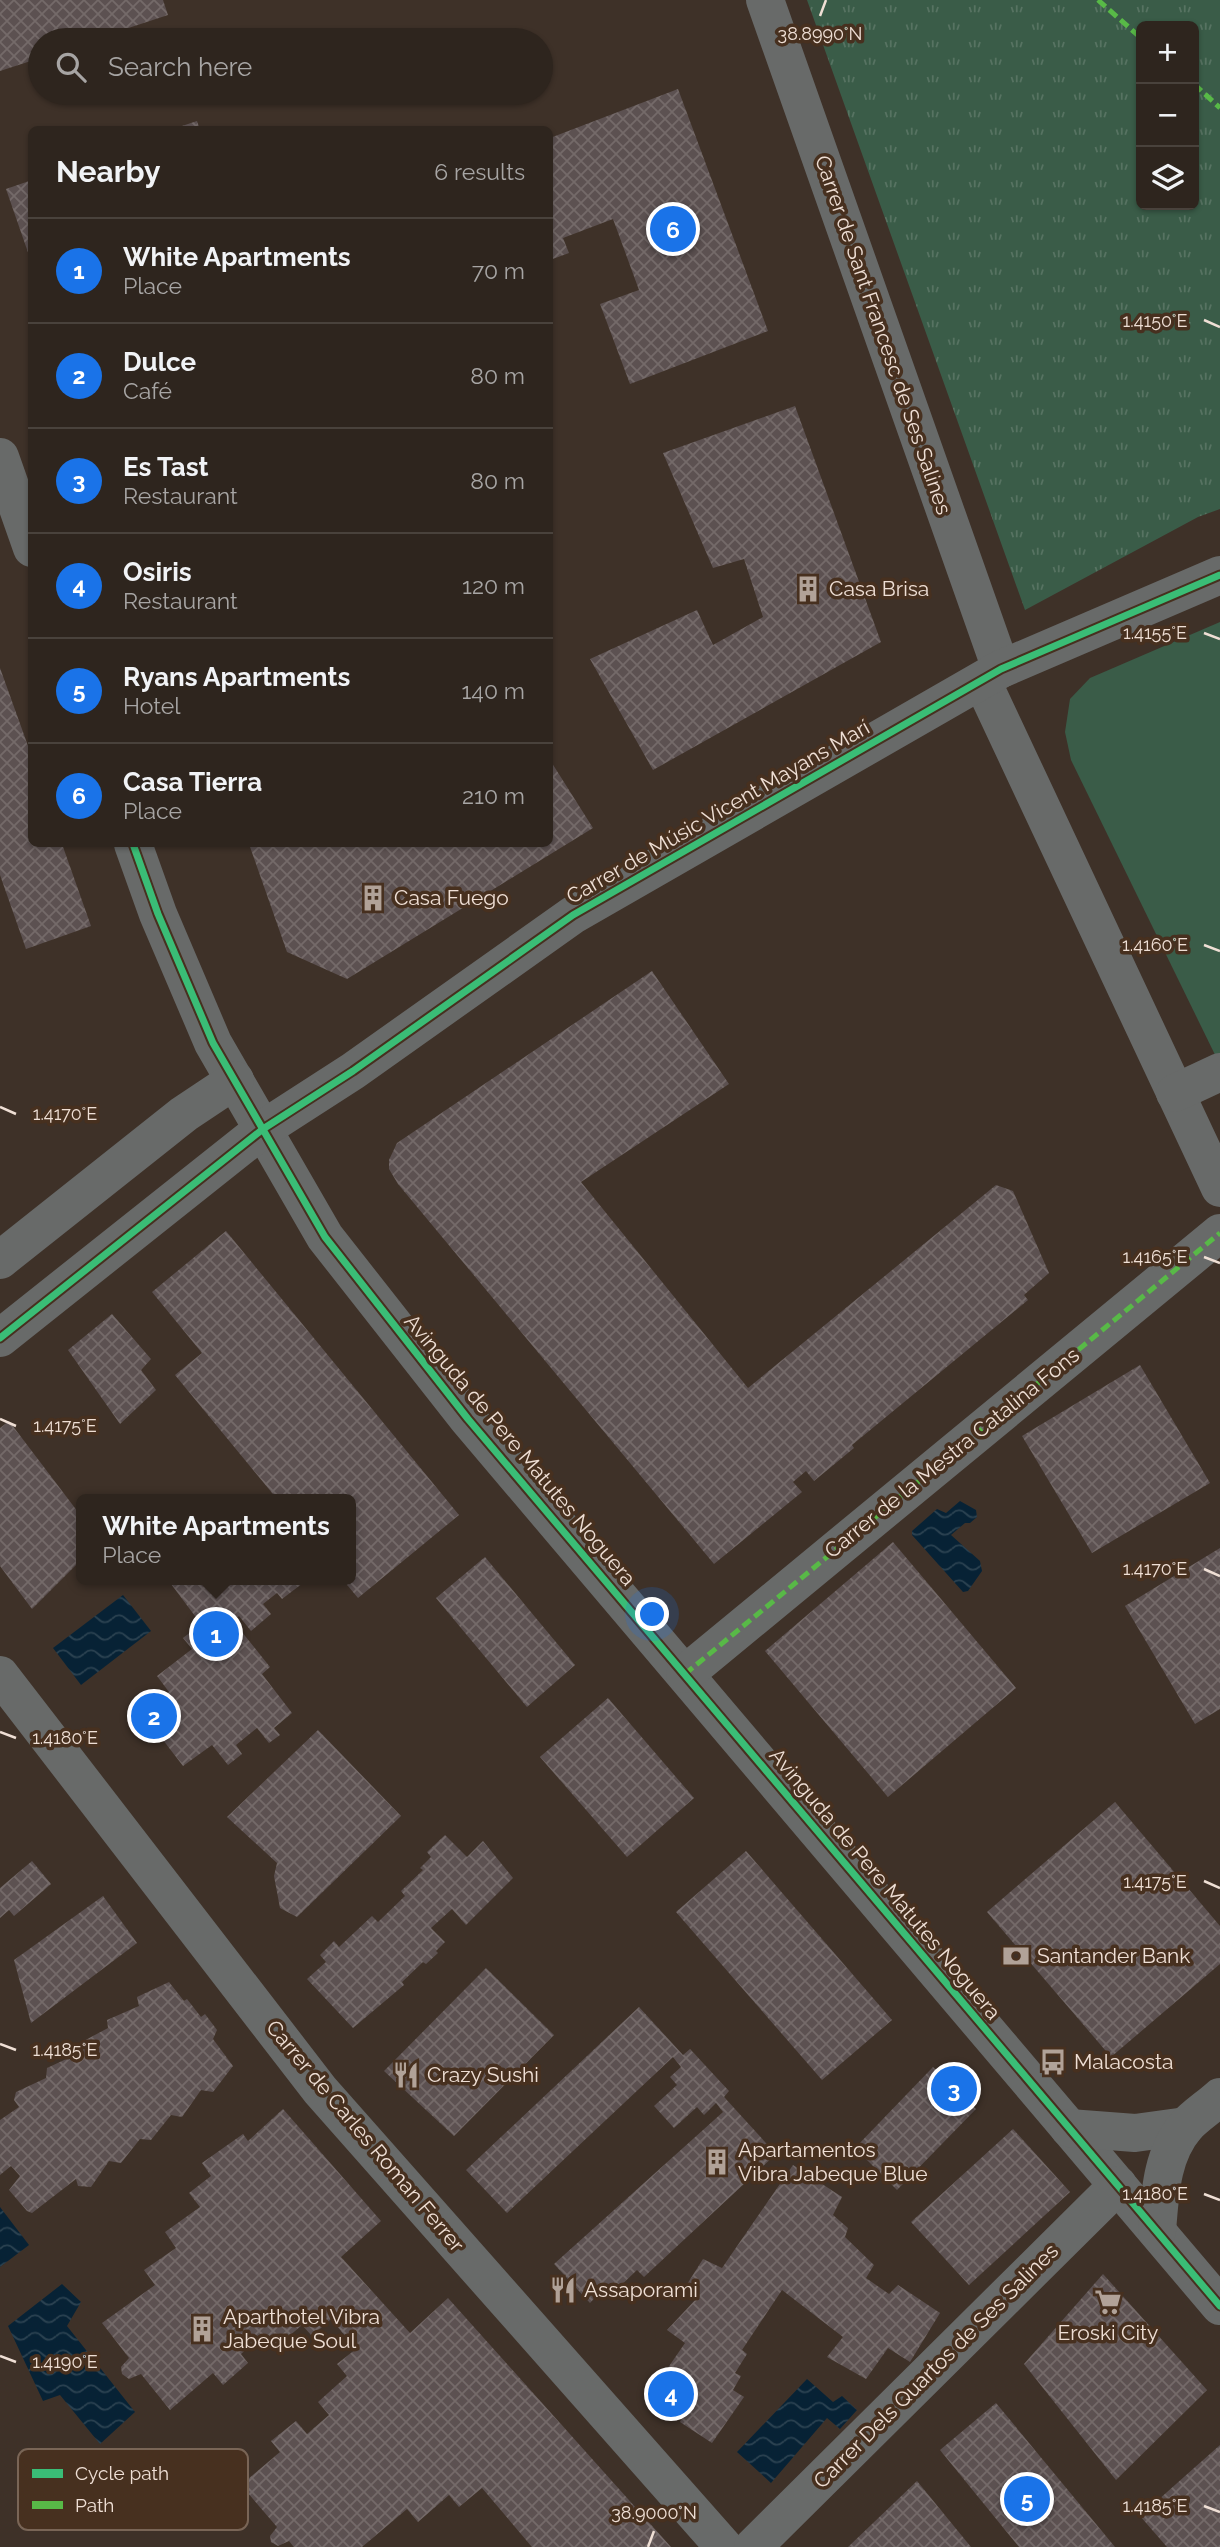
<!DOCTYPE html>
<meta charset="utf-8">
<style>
:root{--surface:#2e251e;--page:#362d27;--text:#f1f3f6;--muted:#a7a5a4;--line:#49423c;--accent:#1a73e8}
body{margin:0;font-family:Raleway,sans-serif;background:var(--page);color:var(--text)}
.controls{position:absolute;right:21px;top:21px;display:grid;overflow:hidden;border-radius:10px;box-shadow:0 2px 5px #0004}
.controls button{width:63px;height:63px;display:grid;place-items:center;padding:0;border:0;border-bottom:2px solid var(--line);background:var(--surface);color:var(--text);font:35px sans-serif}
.you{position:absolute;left:653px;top:1615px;width:24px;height:24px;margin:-18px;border:5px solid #fff;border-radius:50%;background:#1a73e8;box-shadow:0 0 0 10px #1a73e833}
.badge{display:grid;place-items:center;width:46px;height:46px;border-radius:50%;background:var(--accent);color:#fff;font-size:23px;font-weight:700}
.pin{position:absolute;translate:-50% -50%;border:4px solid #fff;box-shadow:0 2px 7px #0006}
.popup{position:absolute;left:76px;top:1494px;width:280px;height:91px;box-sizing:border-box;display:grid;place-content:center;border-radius:10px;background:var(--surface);filter:drop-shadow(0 2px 5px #0005);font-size:23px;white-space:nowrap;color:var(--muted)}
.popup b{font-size:26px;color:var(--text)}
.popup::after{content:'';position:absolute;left:50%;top:100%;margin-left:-14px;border:14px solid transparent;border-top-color:var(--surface)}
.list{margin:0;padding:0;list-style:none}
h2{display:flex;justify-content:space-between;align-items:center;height:91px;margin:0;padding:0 28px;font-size:30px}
h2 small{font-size:23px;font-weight:400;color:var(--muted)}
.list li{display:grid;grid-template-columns:46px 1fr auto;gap:21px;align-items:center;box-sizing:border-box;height:105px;padding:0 28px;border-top:2px solid var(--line)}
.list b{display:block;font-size:26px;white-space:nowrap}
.list p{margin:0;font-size:23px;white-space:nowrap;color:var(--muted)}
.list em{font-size:23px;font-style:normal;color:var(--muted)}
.icon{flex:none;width:38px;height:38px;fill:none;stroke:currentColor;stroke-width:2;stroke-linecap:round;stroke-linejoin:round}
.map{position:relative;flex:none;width:1220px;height:2547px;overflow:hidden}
.search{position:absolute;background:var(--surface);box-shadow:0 2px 5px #0004;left:28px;top:28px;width:525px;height:77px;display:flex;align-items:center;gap:18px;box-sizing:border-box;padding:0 24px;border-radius:38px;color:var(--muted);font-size:26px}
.panel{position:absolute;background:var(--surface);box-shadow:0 2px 5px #0004;left:28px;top:126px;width:525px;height:721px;border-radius:10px}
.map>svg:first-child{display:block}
.grass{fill:url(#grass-tufts);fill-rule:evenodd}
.pitch{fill:#3a5c48}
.water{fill:url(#water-waves)}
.building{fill:url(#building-cross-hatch)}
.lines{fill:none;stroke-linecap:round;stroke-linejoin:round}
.minor{stroke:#686a69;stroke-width:38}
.quiet{stroke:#58b947;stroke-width:5;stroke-dasharray:10 5;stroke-linecap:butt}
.cycleway-casing{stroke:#47301f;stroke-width:11}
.cycleway{stroke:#3abd76;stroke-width:7}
.ticks{fill:none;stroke:#efdfd5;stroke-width:2.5}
.labels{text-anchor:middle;stroke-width:7;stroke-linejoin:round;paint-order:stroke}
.street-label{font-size:21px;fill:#efdfd5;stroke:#47301f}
.poi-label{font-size:21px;fill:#efdfd5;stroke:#47301f;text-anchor:start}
.key{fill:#47301f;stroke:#796556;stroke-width:2}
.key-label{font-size:19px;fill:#efdfd5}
.ticks-label{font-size:18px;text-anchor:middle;fill:#efdfd5;stroke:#47301f;stroke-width:7;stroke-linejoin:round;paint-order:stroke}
</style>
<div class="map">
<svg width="1220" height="2547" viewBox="0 0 1220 2547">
<defs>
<pattern id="grass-tufts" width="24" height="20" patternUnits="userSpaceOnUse" patternTransform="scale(1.75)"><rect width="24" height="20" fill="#3a5c48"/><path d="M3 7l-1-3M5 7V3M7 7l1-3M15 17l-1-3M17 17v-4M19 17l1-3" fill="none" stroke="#577362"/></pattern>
<pattern id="water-waves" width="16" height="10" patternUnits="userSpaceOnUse" patternTransform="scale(1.75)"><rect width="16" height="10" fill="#072235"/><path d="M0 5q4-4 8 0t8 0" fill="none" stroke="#2b4251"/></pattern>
<pattern id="building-cross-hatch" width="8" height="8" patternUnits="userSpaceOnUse" patternTransform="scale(1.75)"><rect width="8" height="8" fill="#5c5151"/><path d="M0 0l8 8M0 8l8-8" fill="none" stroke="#746a69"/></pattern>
</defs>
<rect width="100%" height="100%" fill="#3e3128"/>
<path class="grass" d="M807,0h413v509l-22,8 -173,93zM1141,26h53v179h-53z"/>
<path class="pitch" d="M1220,622v443l-149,-305 -6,-28 5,-33 20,-21z"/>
<g class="water">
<path d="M960,1501l16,9 1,7 -7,6h-5l-14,12 29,26 2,10 -14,20 -5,1 -51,-57v-4l25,-22 9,4z"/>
<path d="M123,1595l28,36 -70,54 -28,-37z"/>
<path d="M0,2207l29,38 -29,22z"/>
<path d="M62,2284l19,18 -14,24 68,86 -35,32 -40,-49 -17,6 -35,-75z"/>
<path d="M807,2379l26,23 9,-6 15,14 -17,19 -13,-11 -56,65 -34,-31z"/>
</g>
<g class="building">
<path d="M0,0h163l5,15 -76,25h-52v18l-40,13z"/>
<path d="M678,89l90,242 -138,53 -30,-80 39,-14 -26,-71 -50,19 6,15 -19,7v-122z"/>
<path d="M197,121l3,9h-27v-1z"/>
<path d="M32,180v81h-1l-25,-72z"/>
<path d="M795,406l86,236 -228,128 -63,-111 107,-49 16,35 50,-28 -19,-58 -31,9 -50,-115z"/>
<path d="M0,668l32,89v87h30l29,82 -65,23 -26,-74z"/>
<path d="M550,760l43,68 -246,151 -60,-27 -38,-108h301z"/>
<path d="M652,971l77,113 -148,98 167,206 248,-203 17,6 36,82 -25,22 4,5 -176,145 2,3 -40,33 -8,-10 -13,11 9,10 -88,72 -316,-380 -9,-15v-9l8,-17z"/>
<path d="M226,1231l233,284 -101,83 -15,-18h8v-81h-74l-102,-124 27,-22 -50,-61z"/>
<path d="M112,1314l39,45 -10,11 15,20 -36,34 -52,-74z"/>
<path d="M1140,1365l70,118 -118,70 -70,-117z"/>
<path d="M9,1421l72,95v44l-49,49 -32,-43v-138z"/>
<path d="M893,1542l123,146 -128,109 -123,-146z"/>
<path d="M1220,1548v161l-25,15 -70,-118z"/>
<path d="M485,1557l90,108 -48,42 -91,-109z"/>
<path d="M168,1580h139l-25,19 -5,-6 -14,11 8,10 -20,17 -12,-15 -6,5 37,46 -8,7 30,39 -18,15 6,7 -11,8 -12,-15 -21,17 6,9 -14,11 -16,-20 -29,21 -40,-52 26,-22 -12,-16 35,-27 -9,-11 18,-14z"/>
<path d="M608,1698l86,100 -67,59 -87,-100z"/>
<path d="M318,1730l83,86 -104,101 -17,-9 -6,-32 3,-13 -50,-46z"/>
<path d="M1115,1802l105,124v38l-109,93 -124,-145z"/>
<path d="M445,1835l22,22 16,-16 30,37 -47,47 -14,-16 -21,19 14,14 -9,9 2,2 -12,11 -3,-2 -21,20 2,3 -51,43 -46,-49 19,-17 -6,-7 14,-14 5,6 33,-31 6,6 27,-26 -4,-5 22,-21 -3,-2 11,-11 -4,-5z"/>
<path d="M746,1851l146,169 -70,60 -146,-168z"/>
<path d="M32,1861l19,23 -37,32 -5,-6 -9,8v-30z"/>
<path d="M103,1896l34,47 -106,80 -17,-63z"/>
<path d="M486,1968l68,67 -100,101 -70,-65z"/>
<path d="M169,1982l15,19 3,-2 14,18 4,-3 12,16 -4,9 20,27 -20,26 -12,-2 -19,27 -11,-2 -20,25 -11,-1 -19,24 -12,-2 -18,26 -13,-1 -2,-7 -44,34 -5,-2 -18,-21 11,-14 -9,-10 -11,9v-55l19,-13 -5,-7 2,-8 30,-14 1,-10 30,-14 1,-10 30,-16 -1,-8 32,-14 -2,-9z"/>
<path d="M639,2007l44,48 7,-6 39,42 -5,6 52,57 -132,123 -7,-7 -28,27 -7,-7 -12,13 -36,-39 169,-152 -7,-9 -12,12 -7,-8 -23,21 -20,-22 23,-21 -7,-8 11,-10 -8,-10 -166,156 -41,-43z"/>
<path d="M933,2067l43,42 -79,81 -42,-42z"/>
<path d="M283,2109l98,112 -40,36 69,76 38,-35 223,249h-139l-50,-59 -23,19 -10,-12 -31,27 -11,-13 -45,38h-68l-5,-6 -11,5 -7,-4 -1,-6 7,-9 -36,-42 39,-33 -9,-11 25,-20 11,13 22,-19 -11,-13 29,-26 -10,-12 19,-15 -25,-30 -19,17 -10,-11 -29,25 -12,-14 -20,18 7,9 -25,22 -10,-12 -43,37 -29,-36 -12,5 -7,-5 -1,-7 8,-9 -27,-35 53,-38 -11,-15 32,-22 -11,-16 35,-25 -11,-14 22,-17 -9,-13 41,-29 5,7z"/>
<path d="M1013,2129l57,63 -101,93 -58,-63z"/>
<path d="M793,2165l49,32 -9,18 15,13 -3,9 29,28 -8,13 23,16 9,-9 42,28 -30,49 -22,-14 -22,31 -39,-22 16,-20 -61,-47 -40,60 5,4 -12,19 6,3 -8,14 11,7 -32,46 -32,-21 5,-11 -33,-20 33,-48 -18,-13 31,-33 -14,-8 19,-30 19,9z"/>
<path d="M1103,2274l104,116 -91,90 -92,-116z"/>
<path d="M996,2403l119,144h-96l-79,-97z"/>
<path d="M1220,2445v102h-53l-27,-31z"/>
<path d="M917,2481l54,66h-123z"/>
</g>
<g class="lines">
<g class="minor">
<path d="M765,0l236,669"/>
<path d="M0,457l32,91"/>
<path d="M982,681l238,507"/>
<path d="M133,844l25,70 55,129 112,194 143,182 752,887"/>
<path d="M1175,1093l45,-21"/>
<path d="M0,1260l184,-146 51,-34"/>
<path d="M0,1338l263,-209 90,-58 220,-156 428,-246 219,-94"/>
<path d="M685,1674l535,-441"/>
<path d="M0,1675l320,415 404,457"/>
<path d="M1069,2128l66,5 51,-7"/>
<path d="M1157,2231c3,-36 4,-76 29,-105 9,-10 23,-19 34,-29"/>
<path d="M753,2547l365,-362"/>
</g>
<g class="quiet">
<path d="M1098,0l43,38"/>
<path d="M1194,84l26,24"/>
<path d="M685,1674l535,-441"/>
</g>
<g class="cycleway-casing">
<g id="cycleway">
<path d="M133,844l25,70 55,129 112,194 143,182 752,887"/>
<path d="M0,1338l263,-209 90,-58 220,-156 428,-246 219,-94"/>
</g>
</g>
<use href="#cycleway" class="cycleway"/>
</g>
<path class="ticks" d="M820,16l6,-16M1204,320l16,7M1204,633l16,6M1204,945l16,6M0,1107l16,7M1204,1257l16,6M0,1419l16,7M1204,1569l16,7M0,1732l16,6M1204,1881l16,7M0,2044l16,6M1204,2194l16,6M0,2356l16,6M1204,2506l16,6M648,2547l6,-16"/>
<defs>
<g id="building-bare" transform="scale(2.1)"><path d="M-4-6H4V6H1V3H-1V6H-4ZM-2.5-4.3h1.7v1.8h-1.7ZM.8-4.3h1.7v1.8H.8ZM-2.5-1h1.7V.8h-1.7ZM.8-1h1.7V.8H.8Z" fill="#b1a298" stroke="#47301f" stroke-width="2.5" paint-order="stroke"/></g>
<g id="bank-bare" transform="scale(2.1)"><path d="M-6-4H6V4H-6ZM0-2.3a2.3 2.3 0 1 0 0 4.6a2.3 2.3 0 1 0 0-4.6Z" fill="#b1a298" stroke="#47301f" stroke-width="2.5" paint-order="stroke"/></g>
<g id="bus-bare" transform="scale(2.1)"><path d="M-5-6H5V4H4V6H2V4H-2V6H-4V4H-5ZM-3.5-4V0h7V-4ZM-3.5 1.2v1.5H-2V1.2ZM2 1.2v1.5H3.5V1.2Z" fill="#b1a298" stroke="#47301f" stroke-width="2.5" paint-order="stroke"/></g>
<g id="restaurant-bare" transform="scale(2.1)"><path d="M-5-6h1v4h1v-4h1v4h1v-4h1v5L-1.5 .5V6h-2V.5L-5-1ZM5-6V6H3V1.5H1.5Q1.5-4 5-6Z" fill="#b1a298" stroke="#47301f" stroke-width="2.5" paint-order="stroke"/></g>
<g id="supermarket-bare" transform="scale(2.1)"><path d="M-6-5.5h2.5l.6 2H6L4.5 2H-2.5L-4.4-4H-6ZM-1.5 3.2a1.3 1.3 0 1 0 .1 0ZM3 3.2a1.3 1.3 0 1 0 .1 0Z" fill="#b1a298" stroke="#47301f" stroke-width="2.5" paint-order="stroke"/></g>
</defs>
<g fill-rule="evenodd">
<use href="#building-bare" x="808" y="589"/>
<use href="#building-bare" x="373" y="898"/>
<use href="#bank-bare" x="1016" y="1956"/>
<use href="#bus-bare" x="1053" y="2062"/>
<use href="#restaurant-bare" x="406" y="2075"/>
<use href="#building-bare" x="717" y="2162"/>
<use href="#restaurant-bare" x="563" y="2290"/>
<use href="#supermarket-bare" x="1108" y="2302"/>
<use href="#building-bare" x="202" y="2329"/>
</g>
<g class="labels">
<g class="street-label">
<text transform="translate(883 335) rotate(71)" y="7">Carrer de Sant Francesc de Ses Salines</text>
<text transform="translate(718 812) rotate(-30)" y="7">Carrer de Músic Vicent Mayans Marí</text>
<text transform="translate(520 1450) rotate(50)" y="7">Avinguda de Pere Matutes Noguera</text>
<text transform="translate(952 1453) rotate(-39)" y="7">Carrer de la Mestra Catalina Fons</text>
<text transform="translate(885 1884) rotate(50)" y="7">Avinguda de Pere Matutes Noguera</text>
<text transform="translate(365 2136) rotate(50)" y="7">Carrer de Carles Roman Ferrer</text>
<text transform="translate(936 2366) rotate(-45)" y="7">Carrer Dels Quartos de Ses Salines</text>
</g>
<g class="poi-label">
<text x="829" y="596">Casa Brisa</text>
<text x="394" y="905">Casa Fuego</text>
<text x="1037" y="1963">Santander Bank</text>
<text x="1074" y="2069">Malacosta</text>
<text x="427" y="2082">Crazy Sushi</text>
<text x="738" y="2157">Apartamentos<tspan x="738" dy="24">Vibra Jabeque Blue</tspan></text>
<text x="584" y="2297">Assaporami</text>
<text x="223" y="2324">Aparthotel Vibra<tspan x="223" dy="24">Jabeque Soul</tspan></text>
<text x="1108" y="2340" text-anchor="middle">Eroski City</text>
</g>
</g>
<rect x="18" y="2449" width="230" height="81" rx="10" class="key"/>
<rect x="32" y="2469" width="31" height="9" fill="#3abd76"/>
<rect x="32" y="2501" width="31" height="8" fill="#58b947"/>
<g class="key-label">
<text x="75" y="2480">Cycle path</text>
<text x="75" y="2512">Path</text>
</g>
<g class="ticks-label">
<text x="820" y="40">38.8990°N</text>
<text x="1155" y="327">1.4150°E</text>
<text x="1155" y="639">1.4155°E</text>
<text x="1155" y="951">1.4160°E</text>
<text x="65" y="1120">1.4170°E</text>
<text x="1155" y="1263">1.4165°E</text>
<text x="65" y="1432">1.4175°E</text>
<text x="1155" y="1575">1.4170°E</text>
<text x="65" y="1744">1.4180°E</text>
<text x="1155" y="1888">1.4175°E</text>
<text x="65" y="2056">1.4185°E</text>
<text x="1155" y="2200">1.4180°E</text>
<text x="65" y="2368">1.4190°E</text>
<text x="1155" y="2512">1.4185°E</text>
<text x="654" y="2519">38.9000°N</text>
</g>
</svg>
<div class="controls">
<button>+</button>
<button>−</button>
<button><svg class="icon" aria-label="layers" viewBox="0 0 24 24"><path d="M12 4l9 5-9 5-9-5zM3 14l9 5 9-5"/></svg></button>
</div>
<div class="you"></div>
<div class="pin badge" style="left:216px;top:1634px">1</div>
<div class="popup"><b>White Apartments</b>Place</div>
<div class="pin badge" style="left:154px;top:1716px">2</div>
<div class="pin badge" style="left:954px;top:2089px">3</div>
<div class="pin badge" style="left:671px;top:2394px">4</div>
<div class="pin badge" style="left:1027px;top:2499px">5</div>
<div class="pin badge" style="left:673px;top:229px">6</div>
<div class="search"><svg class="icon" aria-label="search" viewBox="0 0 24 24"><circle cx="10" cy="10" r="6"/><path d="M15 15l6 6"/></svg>Search here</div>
<section class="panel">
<h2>Nearby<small>6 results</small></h2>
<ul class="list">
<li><span class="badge">1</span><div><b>White Apartments</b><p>Place</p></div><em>70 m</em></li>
<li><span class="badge">2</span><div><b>Dulce</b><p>Café</p></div><em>80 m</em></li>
<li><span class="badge">3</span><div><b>Es Tast</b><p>Restaurant</p></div><em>80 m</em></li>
<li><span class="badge">4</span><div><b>Osiris</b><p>Restaurant</p></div><em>120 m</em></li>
<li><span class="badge">5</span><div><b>Ryans Apartments</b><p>Hotel</p></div><em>140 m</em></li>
<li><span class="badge">6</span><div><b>Casa Tierra</b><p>Place</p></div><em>210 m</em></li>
</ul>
</section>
</div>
